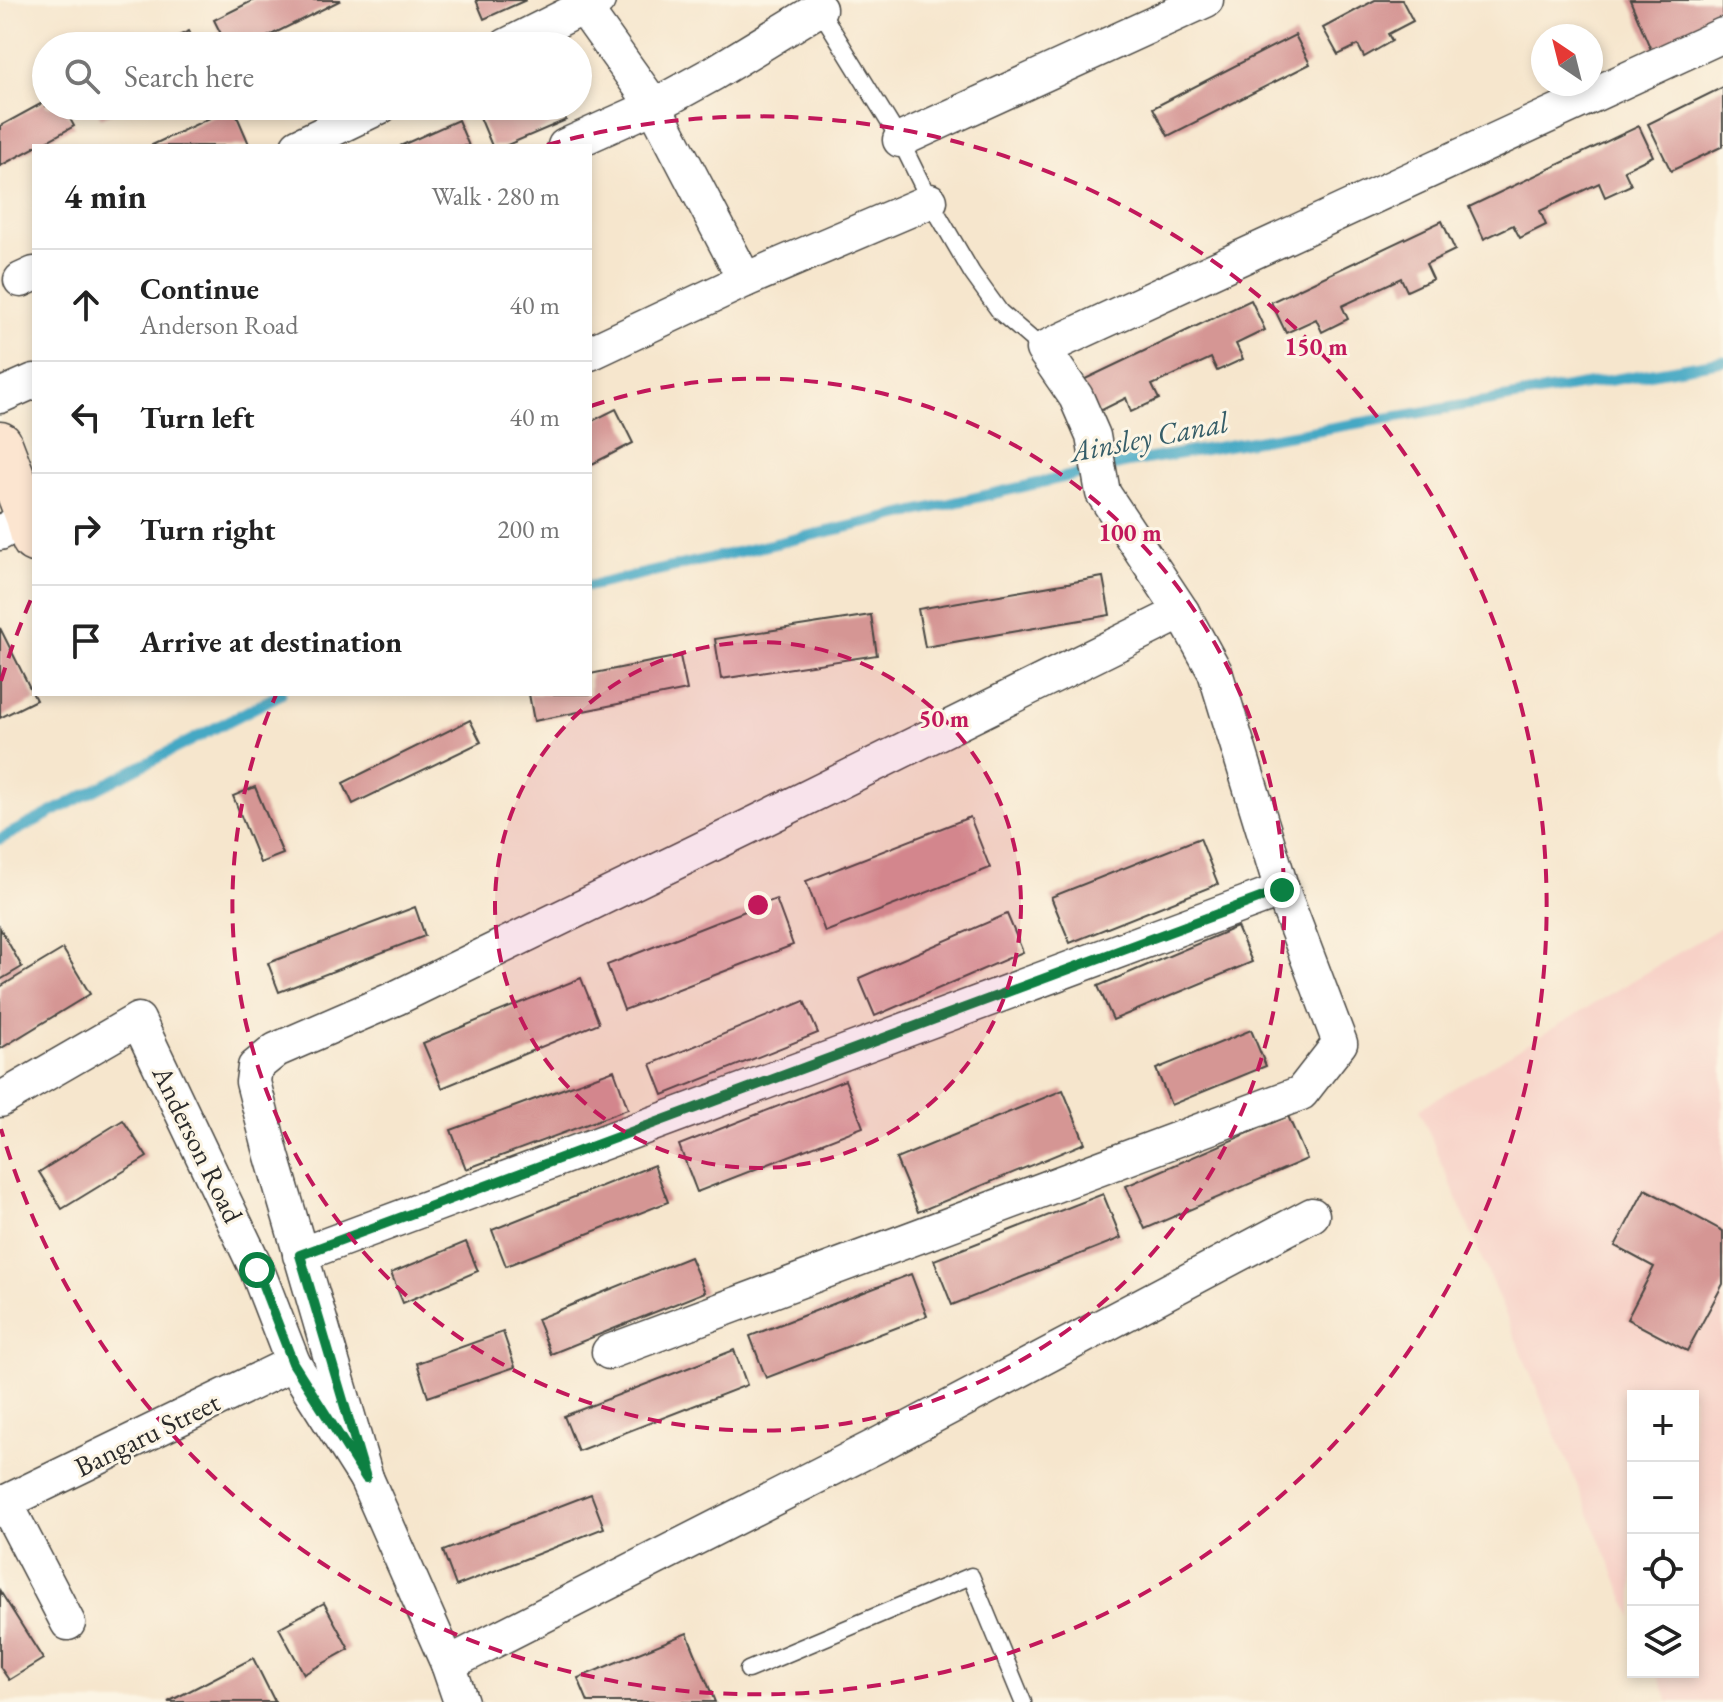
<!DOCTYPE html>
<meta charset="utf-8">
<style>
:root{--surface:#fff;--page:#f2f2f2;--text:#222;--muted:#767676;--line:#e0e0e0}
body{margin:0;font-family:"EB Garamond",serif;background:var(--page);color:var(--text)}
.controls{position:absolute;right:24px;bottom:24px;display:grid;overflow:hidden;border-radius:0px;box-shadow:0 4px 12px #0003}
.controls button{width:72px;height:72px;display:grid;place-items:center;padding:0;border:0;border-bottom:2px solid var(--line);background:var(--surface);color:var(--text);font:40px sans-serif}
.compass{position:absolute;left:1531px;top:24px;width:72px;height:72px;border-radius:50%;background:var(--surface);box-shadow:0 4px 12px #0003;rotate:325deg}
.stop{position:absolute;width:24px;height:24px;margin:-18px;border:6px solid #0b8043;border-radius:50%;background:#fff}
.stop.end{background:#0b8043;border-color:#fff;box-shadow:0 2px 8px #0008}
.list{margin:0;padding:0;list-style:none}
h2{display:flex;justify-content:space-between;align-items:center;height:104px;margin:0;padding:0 32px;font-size:34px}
h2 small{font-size:26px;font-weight:400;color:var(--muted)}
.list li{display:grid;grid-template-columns:52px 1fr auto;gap:24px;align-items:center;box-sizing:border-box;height:112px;padding:0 32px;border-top:2px solid var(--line)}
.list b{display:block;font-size:30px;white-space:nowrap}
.list p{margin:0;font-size:26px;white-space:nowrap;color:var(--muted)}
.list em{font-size:26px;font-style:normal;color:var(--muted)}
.icon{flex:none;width:44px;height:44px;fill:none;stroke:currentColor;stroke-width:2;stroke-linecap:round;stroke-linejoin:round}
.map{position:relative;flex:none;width:1723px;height:1702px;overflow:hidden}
.search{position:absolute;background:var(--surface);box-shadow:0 4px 12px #0003;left:32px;top:32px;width:560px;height:88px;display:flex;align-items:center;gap:20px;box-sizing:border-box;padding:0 28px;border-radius:44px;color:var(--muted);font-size:30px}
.panel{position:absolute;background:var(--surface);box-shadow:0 4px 12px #0003;left:32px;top:144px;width:560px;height:552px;border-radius:0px}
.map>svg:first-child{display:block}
.built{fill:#f7d1c7}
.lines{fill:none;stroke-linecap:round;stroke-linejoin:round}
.stream{stroke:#44a8c4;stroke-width:11}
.building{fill:#d59694}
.lane-casing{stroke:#494743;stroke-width:19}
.street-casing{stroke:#494743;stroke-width:37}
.secondary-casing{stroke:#494743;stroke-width:47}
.lane{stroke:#fff;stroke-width:16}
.street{stroke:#fff;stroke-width:34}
.secondary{stroke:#fce5d0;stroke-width:44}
.route{stroke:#0b8043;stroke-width:10}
.ring{fill:none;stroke:#c2185b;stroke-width:4;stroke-dasharray:14 10}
.labels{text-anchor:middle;stroke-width:6;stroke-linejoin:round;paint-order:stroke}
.street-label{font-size:28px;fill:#2b2b2b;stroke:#fcf5e5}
.water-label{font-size:30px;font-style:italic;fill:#355d68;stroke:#fcf5e5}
.centre{fill:#c2185b;stroke:#fcf5e5;stroke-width:4}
.ring-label{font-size:24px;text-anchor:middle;font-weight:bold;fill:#c2185b;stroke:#fcf5e5;stroke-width:6;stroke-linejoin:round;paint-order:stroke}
</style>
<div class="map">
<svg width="1723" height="1702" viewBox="0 0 1723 1702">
<rect width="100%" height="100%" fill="#fcf5e5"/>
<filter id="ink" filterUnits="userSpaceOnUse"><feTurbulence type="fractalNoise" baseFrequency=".0125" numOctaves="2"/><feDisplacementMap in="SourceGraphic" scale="16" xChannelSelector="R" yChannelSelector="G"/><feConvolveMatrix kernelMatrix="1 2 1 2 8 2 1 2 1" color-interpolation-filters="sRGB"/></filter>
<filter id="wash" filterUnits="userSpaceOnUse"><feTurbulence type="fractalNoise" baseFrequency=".006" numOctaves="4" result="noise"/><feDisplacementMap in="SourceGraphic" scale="32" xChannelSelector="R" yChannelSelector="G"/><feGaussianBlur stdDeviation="1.8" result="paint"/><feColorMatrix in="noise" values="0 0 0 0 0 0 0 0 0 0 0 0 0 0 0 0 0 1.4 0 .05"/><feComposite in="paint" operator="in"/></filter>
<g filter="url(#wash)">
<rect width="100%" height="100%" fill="#f6e6cd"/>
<path class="built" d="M1723,926v776h-54l-13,-30h37v-276h-60v222l-214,-509z"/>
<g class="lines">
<g class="stream">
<path d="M590,586l541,-124 592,-101"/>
<path d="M0,839l281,-145"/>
</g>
</g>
<g id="blocks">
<g class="building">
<path d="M254,0h87l-92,46h-22l-13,-26z"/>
<path d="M476,0h50l-42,19z"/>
<path d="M1375,0h27l11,21 -25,13 4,7 -28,16 -6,-12 -20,10 -15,-27z"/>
<path d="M1630,0h93v19l-72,31z"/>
<path d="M189,31l7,15h-39z"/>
<path d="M1295,35l15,29 -142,72 -15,-28z"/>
<path d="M1723,87v59l-52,25 -23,-47z"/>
<path d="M46,101v5h17l11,20 -36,20h-4v2l-34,18v-40z"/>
<path d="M95,106h30l-24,12z"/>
<path d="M486,106h74l6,14 -61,26h-13l-15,-36z"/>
<path d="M233,107l16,37 -5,2h-94z"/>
<path d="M458,120l11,26h-69z"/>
<path d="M1639,126l14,30 -29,14 7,15 -26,12 -6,-14 -59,28 6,14 -26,13 -7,-13 -29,14 -15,-32z"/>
<path d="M1442,221l13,29 -29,14 7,15 -26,12 -6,-13 -59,28 6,13 -26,13 -6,-13 -30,14 -15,-31z"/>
<path d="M1251,300l14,30 -29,14 7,15 -26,12 -6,-13 -59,27 7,14 -28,13 -5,-14 -30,15 -15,-32z"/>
<path d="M616,409l17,34 -43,22v-43z"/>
<path d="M1103,577l7,38 -185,32 -7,-38z"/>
<path d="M871,615l6,40 -156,24 -6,-40z"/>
<path d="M0,628l36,72 -36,18z"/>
<path d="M680,656l7,34 -153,31 -5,-27h61v-20z"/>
<path d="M470,720l11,22 -128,62 -10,-21z"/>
<path d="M255,787l28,67 -23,9 -27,-67z"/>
<path d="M970,817l20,51 -165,64 -19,-51z"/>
<path d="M1200,838l18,46 -148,59 -19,-46z"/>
<path d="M776,899l17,46 -169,65 -17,-45z"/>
<path d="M415,907l10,29 -146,56 -11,-29z"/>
<path d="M1007,914l16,38 -148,64 -16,-38z"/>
<path d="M1237,927l15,35 -139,58 -15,-34z"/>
<path d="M0,928l22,39 -22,13z"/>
<path d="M63,949l27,45 -90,55v-62z"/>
<path d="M581,978l18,45 -157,65 -19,-45z"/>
<path d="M804,1001l14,32 -155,62 -12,-31z"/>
<path d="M1251,1030l15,36 -95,39 -15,-36z"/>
<path d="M614,1070l14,39 -162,60 -15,-39z"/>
<path d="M845,1080l18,47 -166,65 -18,-47z"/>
<path d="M1063,1090l22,53 -167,69 -22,-53z"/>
<path d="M1288,1116l19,43 -162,70 -19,-43z"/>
<path d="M123,1120l24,37 -85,52 -23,-37z"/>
<path d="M654,1165l14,37 -162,64 -14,-36z"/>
<path d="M1645,1189l78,42v53l-36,67 -60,-32 27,-52 -39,-21z"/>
<path d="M1103,1194l18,44 -169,67 -18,-45z"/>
<path d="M466,1242l12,29 -75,32 -12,-30z"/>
<path d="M690,1257l15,35 -154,62 -14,-35z"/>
<path d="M911,1274l16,42 -161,62 -16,-42z"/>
<path d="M503,1332l12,35 -87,30 -11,-34z"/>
<path d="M734,1350l13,35 -169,66 -14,-35z"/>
<path d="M591,1494l13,34 -148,58 -13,-35z"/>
<path d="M0,1591l43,68 -34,21 -9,-13z"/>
<path d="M324,1603l25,46 -45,25 -25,-46z"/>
<path d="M687,1633l28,69h-127l-10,-24z"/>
<path d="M253,1658l22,44h-107z"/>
</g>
</g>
</g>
<g filter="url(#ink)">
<use href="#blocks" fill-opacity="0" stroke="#494743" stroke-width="2"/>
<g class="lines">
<g class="lane-casing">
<g id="lane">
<path d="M817,5l83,135 30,61 42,72 28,39 43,37"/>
<path d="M748,1670l223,-94 52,126"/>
</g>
</g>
<g class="street-casing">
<g id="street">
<path d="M584,8l70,98 91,174"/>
<path d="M506,46l92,-46"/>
<path d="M900,140l306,-140"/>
<path d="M298,146l83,-40"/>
<path d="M565,146l89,-40 60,-33 105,-64"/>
<path d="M21,280l13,-6"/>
<path d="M590,353l155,-73 185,-79"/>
<path d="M0,396l34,-15"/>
<path d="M0,533l28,-16"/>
<path d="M0,1100l138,-80 119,250 36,93 73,115 82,186 13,38"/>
<path d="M300,1255l982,-365"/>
<path d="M609,1352l692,-259 39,-50 -58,-153 -67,-218 -33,-60"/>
<path d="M366,1478l-94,-322 -19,-74 2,-15 21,-17 120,-52 366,-178 420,-208 -79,-119 -10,-57 -17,-39 -33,-48 680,-314"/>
<path d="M5,1502l63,121"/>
<path d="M0,1505l293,-142"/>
<path d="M448,1664l434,-221 430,-228"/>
</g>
</g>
<g class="secondary-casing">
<path id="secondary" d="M0,444l28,73 6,23"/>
</g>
<use href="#lane" class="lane"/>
<use href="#street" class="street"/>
<use href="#secondary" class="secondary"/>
</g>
</g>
<g class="lines" filter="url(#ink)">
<path class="route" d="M257,1270l36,93 73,115 -66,-223 982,-365"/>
</g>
<circle cx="758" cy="905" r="263" fill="#c2185b" fill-opacity=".12"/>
<g class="ring">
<circle cx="758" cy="905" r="263"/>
<path d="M591 406A526 526 0 1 1 276 695"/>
<path d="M1 681A789 789 0 0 1 32 597M547 145A789 789 0 1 1 1 1129"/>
</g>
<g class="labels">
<g class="street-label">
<text transform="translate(198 1144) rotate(64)" y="10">Anderson Road</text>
<text transform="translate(147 1434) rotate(-26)" y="10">Bangaru Street</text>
</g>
<g class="water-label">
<text transform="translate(1149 437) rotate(-11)" y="10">Ainsley Canal</text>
</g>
</g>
<circle cx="758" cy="905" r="12" class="centre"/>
<g class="ring-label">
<text x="1316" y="355">150 m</text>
<text x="1130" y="541">100 m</text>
<text x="944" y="727">50 m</text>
</g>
</svg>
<div class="controls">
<button>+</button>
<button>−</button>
<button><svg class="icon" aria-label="locate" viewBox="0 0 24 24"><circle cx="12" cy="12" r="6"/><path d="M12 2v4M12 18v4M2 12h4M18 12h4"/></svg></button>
<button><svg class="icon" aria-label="layers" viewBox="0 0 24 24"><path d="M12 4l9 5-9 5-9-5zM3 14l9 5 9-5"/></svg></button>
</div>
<svg class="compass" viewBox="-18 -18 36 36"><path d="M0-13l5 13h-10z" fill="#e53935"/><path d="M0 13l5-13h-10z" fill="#767676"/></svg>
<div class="stop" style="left:257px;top:1270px"></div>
<div class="stop end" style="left:1282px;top:890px"></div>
<div class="search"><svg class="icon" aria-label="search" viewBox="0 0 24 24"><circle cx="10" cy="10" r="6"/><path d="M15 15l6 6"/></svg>Search here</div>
<section class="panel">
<h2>4 min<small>Walk · 280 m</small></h2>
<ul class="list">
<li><svg class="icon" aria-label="ahead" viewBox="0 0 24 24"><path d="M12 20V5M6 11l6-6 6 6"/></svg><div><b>Continue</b><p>Anderson Road</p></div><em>40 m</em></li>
<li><svg class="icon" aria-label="left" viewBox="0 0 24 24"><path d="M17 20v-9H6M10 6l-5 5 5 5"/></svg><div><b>Turn left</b></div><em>40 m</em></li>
<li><svg class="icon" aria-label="right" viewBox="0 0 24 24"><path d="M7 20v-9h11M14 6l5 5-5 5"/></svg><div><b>Turn right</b></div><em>200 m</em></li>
<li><svg class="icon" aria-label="arrive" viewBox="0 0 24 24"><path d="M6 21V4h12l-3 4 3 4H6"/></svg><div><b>Arrive at destination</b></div></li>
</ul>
</section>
</div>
